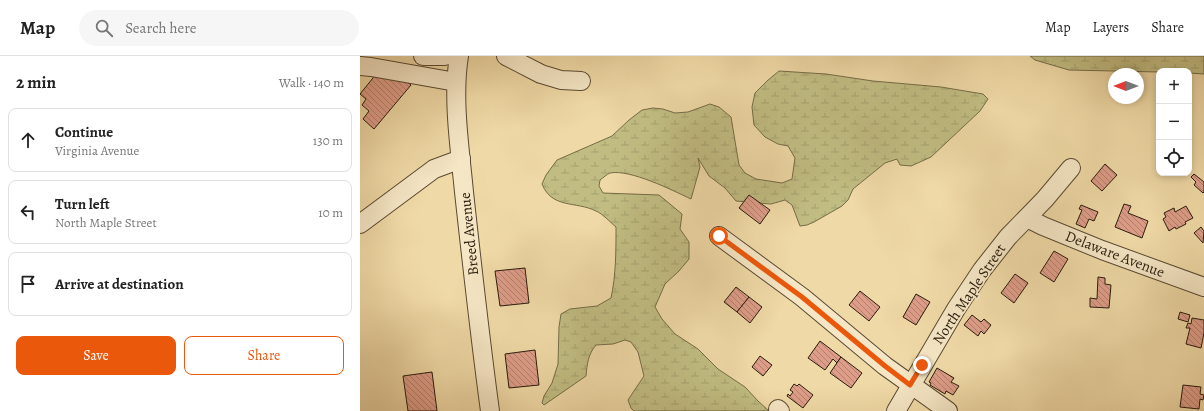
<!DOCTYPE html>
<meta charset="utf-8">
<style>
:root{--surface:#fff;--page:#f6f6f6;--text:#222;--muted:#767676;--line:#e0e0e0;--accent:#ea580c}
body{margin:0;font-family:Alegreya,serif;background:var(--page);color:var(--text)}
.controls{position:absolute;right:12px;top:12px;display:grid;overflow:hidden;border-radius:8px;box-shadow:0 2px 6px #0003}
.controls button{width:36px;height:36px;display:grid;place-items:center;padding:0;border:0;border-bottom:1px solid var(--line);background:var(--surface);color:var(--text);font:20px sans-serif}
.compass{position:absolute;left:748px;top:12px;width:36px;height:36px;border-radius:50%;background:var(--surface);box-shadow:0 2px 6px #0003;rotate:270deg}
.stop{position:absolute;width:12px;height:12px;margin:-9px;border:3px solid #ea580c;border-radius:50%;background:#fff}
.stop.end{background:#ea580c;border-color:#fff;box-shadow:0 1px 4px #0008}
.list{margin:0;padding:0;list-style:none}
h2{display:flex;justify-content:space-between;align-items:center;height:52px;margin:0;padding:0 16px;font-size:17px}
h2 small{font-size:13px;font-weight:400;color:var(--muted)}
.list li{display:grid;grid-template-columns:26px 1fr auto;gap:12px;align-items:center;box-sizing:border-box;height:64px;margin:0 8px 8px;padding:0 8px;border:1px solid var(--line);border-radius:8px}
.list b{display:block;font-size:15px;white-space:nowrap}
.list p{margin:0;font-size:13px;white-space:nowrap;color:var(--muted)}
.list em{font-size:13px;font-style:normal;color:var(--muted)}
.actions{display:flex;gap:8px;padding:12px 16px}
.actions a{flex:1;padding:9px 0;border:1px solid var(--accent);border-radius:8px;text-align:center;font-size:14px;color:var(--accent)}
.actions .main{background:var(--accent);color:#fff}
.icon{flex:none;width:22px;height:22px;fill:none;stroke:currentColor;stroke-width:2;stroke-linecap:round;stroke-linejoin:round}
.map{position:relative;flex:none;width:844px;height:355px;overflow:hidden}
header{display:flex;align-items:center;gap:24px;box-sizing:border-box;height:56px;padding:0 20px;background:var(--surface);border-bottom:1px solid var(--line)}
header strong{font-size:19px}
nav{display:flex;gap:22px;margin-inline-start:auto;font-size:14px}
.search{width:280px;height:36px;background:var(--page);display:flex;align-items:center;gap:10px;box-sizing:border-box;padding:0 14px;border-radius:22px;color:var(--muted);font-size:15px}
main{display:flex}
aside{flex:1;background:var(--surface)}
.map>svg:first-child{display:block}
.wetland{fill:url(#wetland-marsh);stroke:#756c47}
.building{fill:url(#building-back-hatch);stroke:#291b0c}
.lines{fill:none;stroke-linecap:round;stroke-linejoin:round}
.minor-casing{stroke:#5a4a32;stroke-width:20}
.minor{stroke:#f5e6c5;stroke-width:18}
.route{stroke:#ea580c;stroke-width:5}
.labels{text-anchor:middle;stroke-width:3.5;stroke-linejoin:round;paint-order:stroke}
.street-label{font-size:15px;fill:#291b0c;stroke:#f5e6c5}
</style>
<header>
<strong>Map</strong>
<div class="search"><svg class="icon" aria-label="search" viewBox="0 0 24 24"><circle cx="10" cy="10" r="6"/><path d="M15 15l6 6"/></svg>Search here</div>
<nav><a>Map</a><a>Layers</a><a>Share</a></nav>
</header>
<main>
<aside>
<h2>2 min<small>Walk · 140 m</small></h2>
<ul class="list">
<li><svg class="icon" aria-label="ahead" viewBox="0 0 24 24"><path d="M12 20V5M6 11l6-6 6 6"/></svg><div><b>Continue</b><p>Virginia Avenue</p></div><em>130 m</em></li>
<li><svg class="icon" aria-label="left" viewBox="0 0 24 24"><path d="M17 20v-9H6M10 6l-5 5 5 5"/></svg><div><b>Turn left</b><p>North Maple Street</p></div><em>10 m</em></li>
<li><svg class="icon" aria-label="arrive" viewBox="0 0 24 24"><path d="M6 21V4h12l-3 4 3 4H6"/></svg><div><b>Arrive at destination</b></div></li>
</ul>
<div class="actions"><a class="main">Save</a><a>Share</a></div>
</aside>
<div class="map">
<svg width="844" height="355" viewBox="0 0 844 355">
<defs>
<pattern id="wetland-marsh" width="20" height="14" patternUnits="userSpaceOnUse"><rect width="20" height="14" fill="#c1bd82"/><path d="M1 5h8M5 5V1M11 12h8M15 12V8" fill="none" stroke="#a6a26f"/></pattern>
<pattern id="building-back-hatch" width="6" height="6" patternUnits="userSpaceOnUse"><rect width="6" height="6" fill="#de9d88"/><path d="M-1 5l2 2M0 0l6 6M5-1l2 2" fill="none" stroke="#b47f6e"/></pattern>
</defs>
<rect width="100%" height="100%" fill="#efd9a6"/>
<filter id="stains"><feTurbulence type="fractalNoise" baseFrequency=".005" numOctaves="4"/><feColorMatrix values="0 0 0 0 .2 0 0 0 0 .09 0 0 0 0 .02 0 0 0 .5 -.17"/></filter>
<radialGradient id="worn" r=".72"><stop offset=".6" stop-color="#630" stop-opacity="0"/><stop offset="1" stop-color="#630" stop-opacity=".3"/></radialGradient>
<g class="wetland">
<path d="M670,0h174v18l-15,-1v-2l-30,1 -90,-2 -34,-10z"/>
<path d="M419,15l47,3 47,7 68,6 42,7 5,5 -8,12 -49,46 -20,9 -11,-1 -3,-6 -12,4 -32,26 -5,11 -6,6 -28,16 -7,3 -7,1 -8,-21 -7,-5 -14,4 -35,-3 -11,-13 -16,-12 -11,-18 2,9 -9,32c-19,-9 -61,-30 -81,-26 -3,1 -7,5 -10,7l-1,6 4,7 56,2 23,19 -2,15 9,13v17l-10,12 -14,13 -10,23 7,12 13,15 23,15 20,20 27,18 13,14 11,10h-135l-3,-3 -3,-8 16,-24 -6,-24 -7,-10 -6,-2 -12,4 -17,1c-8,9 -9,20 -10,31l-42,29 -2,-2 2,-7 8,-13 6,-19 1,-37 2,-13 9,-5 27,-3 14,-8c5,-23 5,-47 5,-71 -6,-5 -13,-13 -20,-16 -20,-10 -44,-2 -54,-27l4,-9 11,-15 55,-24 17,-16 13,-10 11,-2 10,1 12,4 13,-1 22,-8 9,3 12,10 8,48 6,8 11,6 26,4 10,-4 3,-21 -7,-12 -10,-2 -13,-7 -11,-12 -2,-18 3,-14 12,-12z"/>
</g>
<g class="building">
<path d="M21,12l14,4 16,13 -37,44 -11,-10 6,-8 -7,-6 4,-6 -6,-5z"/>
<path d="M745,108l12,11 -15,16 -11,-10z"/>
<path d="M834,118l10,8v10l-1,1 -9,-8 2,-3 -5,-5z"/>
<path d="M389,139l21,15 -10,14 -21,-16z"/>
<path d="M764,148l7,2 -3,7 20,8 -6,17 -27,-11z"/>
<path d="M721,149l17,7 -4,9 -5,-2 -4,9 -9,-4 6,-14 -3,-1z"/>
<path d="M826,150l7,12 -8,4 1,2 -10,5 -1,-2 -6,4 -6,-12 3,-2 -2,-4 10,-5 1,4z"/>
<path d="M841,171l3,4 -1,12 -9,-10z"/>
<path d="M694,195l14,8 -14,23 -14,-9z"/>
<path d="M165,212l4,35 -29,3 -5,-35z"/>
<path d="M655,218l13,9 -14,20 -13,-10z"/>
<path d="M738,221l7,1v6l6,1 -2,23 -19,-1v-9l7,1z"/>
<path d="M376,231l13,10 -12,15 -13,-10z"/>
<path d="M500,235l20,16 -11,14 -20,-16z"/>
<path d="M556,238l14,8 -14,23 -13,-8z"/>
<path d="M389,241l13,10 -12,16 -13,-11z"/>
<path d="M820,256l10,3 -2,7 -10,-3z"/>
<path d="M612,259l9,7 3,-3 7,6 -7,9 -3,-3 -3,5 -14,-11z"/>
<path d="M832,262l12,2v13l-3,15 -15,-4 4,-16h-4l2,-5 3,1z"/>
<path d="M460,285l21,16 -4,6 -4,-4 -8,11 -17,-12z"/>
<path d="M175,294l4,35 -30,3 -4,-34z"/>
<path d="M400,300l12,9 -9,11 -11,-9z"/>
<path d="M481,301l21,16 -11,15 -21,-15z"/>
<path d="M577,312l17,10 -3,4 8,4 -6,9 -7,-4 -1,3 -15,-9 1,-2 -2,-1z"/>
<path d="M72,316l5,39h-29l-5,-35z"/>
<path d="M434,328l3,2 2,-2 14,11 -10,13 -16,-12 1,-2 2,2 3,-4 -3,-2z"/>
<path d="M823,329l18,2 -1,7 4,1 -1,5 -3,-1 -1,10 -19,-2z"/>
</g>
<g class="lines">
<g class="minor-casing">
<g id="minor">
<path d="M63,0h22"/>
<path d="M99,0c-7,42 1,93 5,136 8,73 16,146 26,219"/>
<path d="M146,0l35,18 20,6 20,1"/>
<path d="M0,10l11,1 85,15"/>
<path d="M667,162l16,8 59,24 102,37"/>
<path d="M0,168l74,-55 27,-10"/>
<path d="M359,180l83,61 83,69 63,45"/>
<path d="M418,353l2,2"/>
<path d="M536,355l60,-102 26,-39 26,-33 37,-38 26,-31"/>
</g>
</g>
<use href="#minor" class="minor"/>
</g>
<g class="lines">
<path class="route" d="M359,180l83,61 83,69 25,19 12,-20"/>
</g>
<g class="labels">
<g class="street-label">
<text transform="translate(109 178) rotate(-96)" y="5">Breed Avenue</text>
<text transform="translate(755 198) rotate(21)" y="5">Delaware Avenue</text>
<text transform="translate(609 238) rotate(-56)" y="5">North Maple Street</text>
</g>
</g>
<rect width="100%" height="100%" filter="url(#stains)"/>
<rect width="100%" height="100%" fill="url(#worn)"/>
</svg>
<div class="controls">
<button>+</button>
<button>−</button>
<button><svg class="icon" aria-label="locate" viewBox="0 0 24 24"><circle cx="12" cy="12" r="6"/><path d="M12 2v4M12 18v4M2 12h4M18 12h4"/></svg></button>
</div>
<svg class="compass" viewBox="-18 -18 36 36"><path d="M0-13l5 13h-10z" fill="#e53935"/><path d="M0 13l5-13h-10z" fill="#767676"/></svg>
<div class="stop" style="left:359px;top:180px"></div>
<div class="stop end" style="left:562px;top:309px"></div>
</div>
</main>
